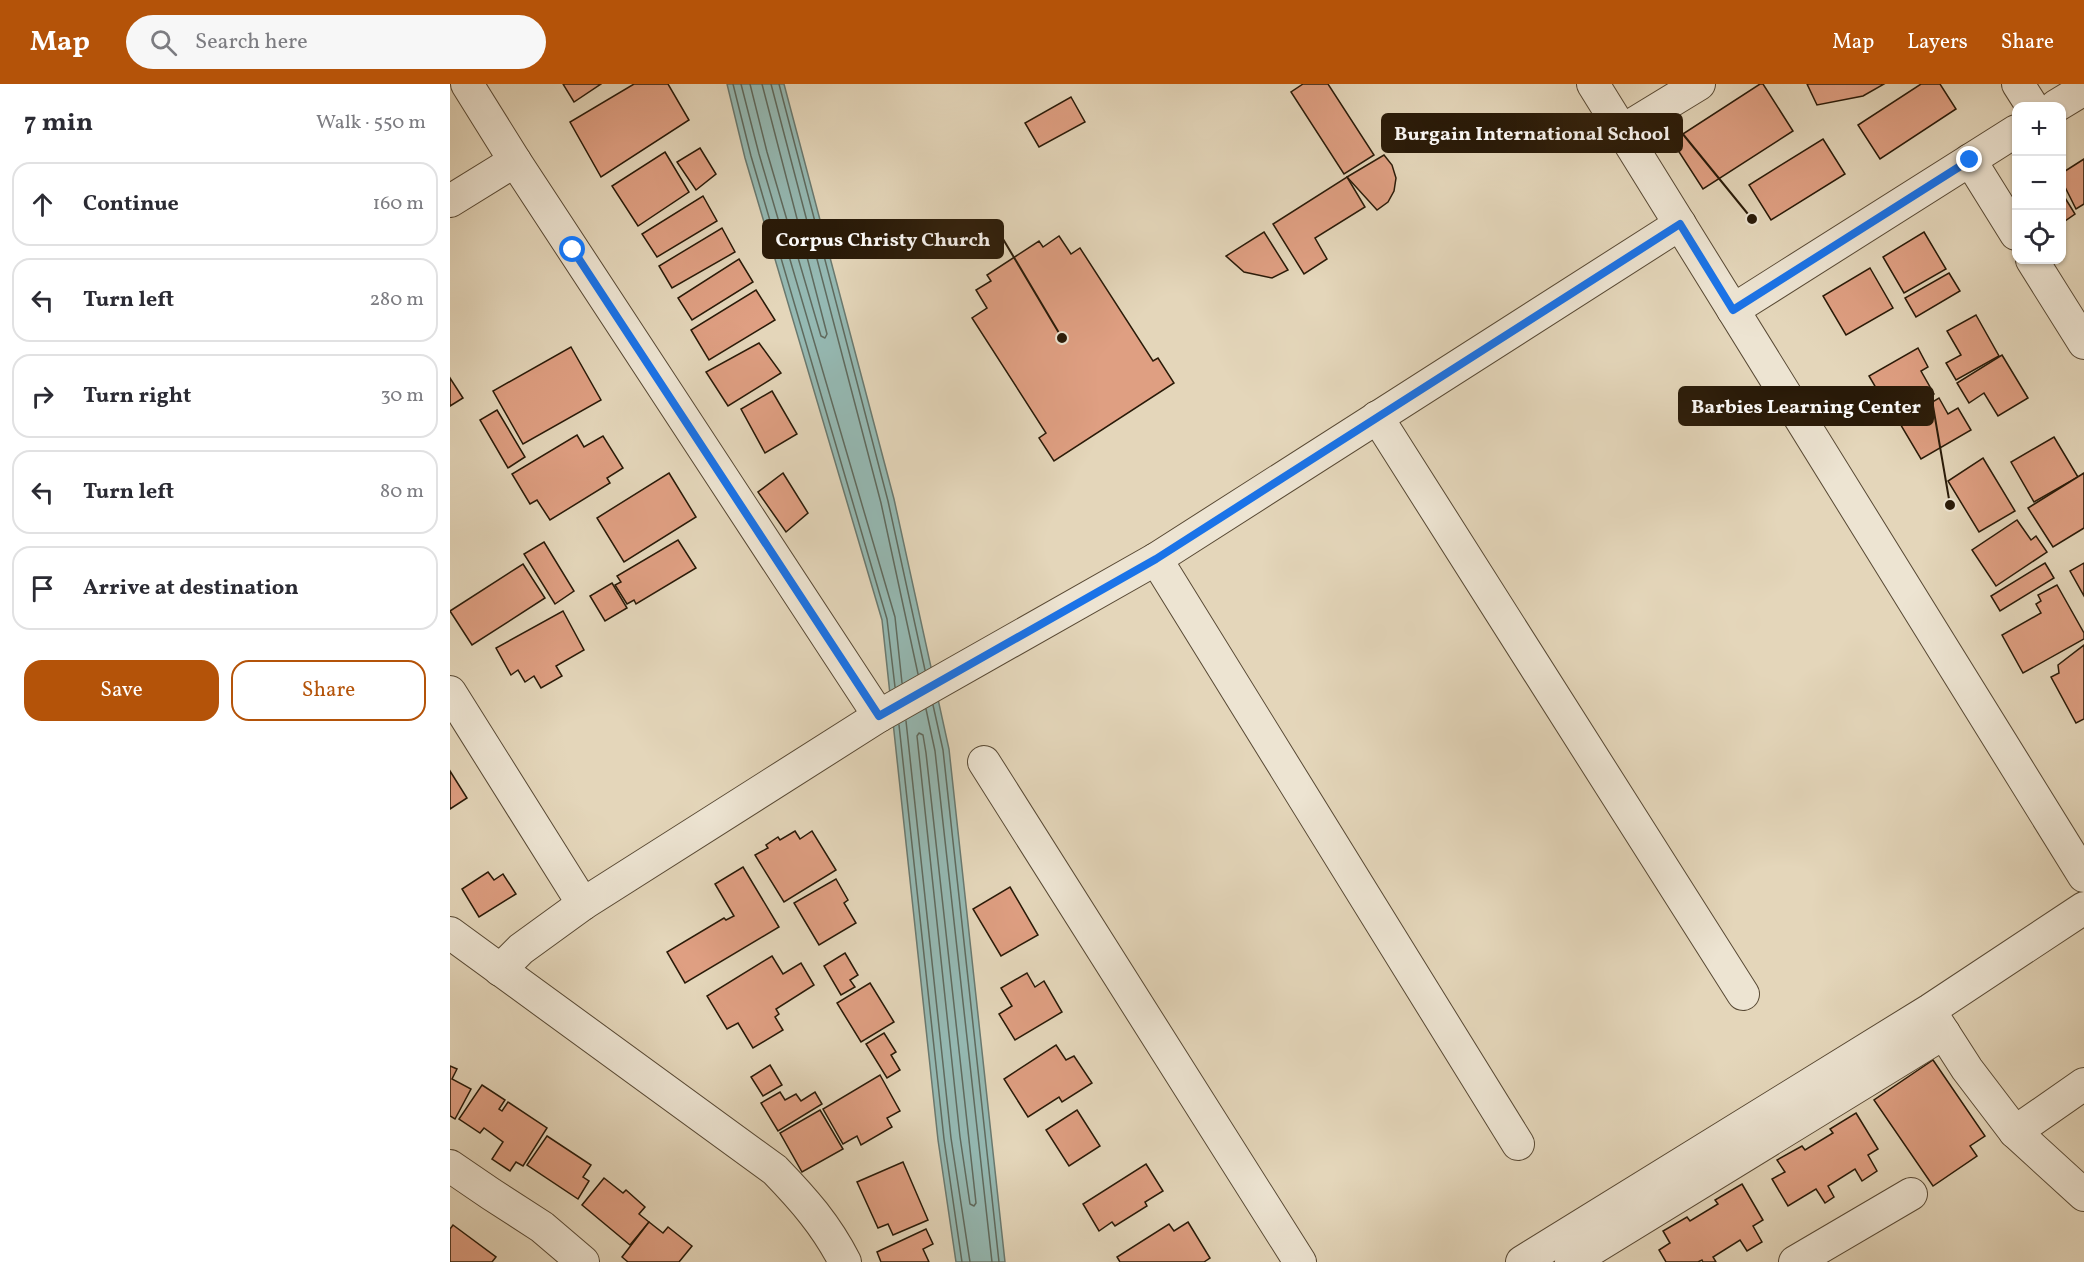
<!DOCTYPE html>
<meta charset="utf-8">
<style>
:root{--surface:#fff;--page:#f7f7f7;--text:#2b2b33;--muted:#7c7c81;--line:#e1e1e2;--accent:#b45309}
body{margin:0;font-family:Vollkorn,serif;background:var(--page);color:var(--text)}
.controls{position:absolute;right:18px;top:18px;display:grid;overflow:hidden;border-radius:12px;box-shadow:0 2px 4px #0004}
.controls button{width:54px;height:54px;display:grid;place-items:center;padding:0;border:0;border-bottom:2px solid var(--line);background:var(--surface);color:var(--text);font:30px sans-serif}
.stop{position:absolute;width:18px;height:18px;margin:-14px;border:4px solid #1a73e8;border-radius:50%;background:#fff}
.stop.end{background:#1a73e8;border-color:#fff;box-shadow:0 2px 6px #0008}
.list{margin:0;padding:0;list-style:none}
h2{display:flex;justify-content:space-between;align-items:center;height:78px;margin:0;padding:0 24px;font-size:26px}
h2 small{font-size:20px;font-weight:400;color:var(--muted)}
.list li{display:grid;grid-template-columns:39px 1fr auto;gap:18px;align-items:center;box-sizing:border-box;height:84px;margin:0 12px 12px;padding:0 12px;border:2px solid var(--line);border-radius:18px}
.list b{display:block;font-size:22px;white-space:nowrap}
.list em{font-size:20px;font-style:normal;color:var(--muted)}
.actions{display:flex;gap:12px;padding:18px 24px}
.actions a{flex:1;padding:14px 0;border:2px solid var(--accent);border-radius:18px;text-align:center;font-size:21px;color:var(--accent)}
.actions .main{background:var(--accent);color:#fff}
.icon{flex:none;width:33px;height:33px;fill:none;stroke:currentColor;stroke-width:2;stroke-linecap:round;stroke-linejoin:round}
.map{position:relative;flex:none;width:1634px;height:1178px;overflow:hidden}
header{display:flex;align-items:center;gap:36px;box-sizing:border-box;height:84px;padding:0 30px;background:var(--accent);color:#fff}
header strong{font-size:28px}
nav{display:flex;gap:33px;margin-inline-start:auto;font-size:21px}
.search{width:420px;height:54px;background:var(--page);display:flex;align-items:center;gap:15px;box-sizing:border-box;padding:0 21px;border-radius:33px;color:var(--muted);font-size:22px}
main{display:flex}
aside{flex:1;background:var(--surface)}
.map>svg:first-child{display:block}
.water{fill:#95b9b3;stroke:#6a796f;stroke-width:1.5}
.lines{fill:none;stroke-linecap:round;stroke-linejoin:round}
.shore{stroke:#5f6a5e;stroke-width:1.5}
.building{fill:#df9f82;stroke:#291a08;stroke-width:1.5}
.minor-casing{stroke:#584934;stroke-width:34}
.minor{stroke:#ede4d2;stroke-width:32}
.route{stroke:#1a73e8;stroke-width:8}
.leader{fill:none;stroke:#291a08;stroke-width:2}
.callout-dot{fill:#291a08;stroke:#ede4d2;stroke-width:2}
.callout{fill:#291a08;stroke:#291a08;stroke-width:2}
.callout-label{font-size:20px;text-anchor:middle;font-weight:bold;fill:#fff}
</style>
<header>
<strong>Map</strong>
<div class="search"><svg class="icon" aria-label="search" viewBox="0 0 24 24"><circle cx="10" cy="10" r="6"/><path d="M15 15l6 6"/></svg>Search here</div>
<nav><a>Map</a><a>Layers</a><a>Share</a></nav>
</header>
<main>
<aside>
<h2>7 min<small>Walk · 550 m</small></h2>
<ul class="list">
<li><svg class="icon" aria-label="ahead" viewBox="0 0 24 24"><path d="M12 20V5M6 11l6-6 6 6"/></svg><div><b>Continue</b></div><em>160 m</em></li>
<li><svg class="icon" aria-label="left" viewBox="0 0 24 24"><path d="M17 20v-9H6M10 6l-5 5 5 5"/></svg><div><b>Turn left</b></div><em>280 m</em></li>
<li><svg class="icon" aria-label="right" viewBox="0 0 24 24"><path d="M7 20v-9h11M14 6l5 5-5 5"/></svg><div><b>Turn right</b></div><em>30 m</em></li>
<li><svg class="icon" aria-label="left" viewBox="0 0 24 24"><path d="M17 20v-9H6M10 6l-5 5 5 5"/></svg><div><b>Turn left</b></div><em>80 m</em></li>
<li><svg class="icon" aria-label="arrive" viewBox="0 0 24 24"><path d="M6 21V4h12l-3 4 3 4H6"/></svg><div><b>Arrive at destination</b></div></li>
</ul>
<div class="actions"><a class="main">Save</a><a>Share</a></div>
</aside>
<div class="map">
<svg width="1634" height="1178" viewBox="0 0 1634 1178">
<rect width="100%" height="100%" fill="#e4d6ba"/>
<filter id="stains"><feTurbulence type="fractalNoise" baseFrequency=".00333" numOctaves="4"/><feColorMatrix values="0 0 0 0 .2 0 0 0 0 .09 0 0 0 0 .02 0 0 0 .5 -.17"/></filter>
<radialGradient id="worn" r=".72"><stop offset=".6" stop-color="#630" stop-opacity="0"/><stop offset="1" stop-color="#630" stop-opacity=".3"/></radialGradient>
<path class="water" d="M277,0h57l110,415 55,250 56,513h-49l-18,-122 -56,-520 -137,-462z"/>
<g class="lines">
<g class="shore">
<path d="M283,0l18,72 136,463 8,68"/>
<path d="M291,0l18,70 136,463 7,66"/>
<path d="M300,0l17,68 54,184 4,2 2,-4 -65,-250"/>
<path d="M321,0l110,419 37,171"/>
<path d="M329,0l109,417 37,169"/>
<path d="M483,621l10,45 56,512"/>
<path d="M476,625l9,42 57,511"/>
<path d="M456,637l45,417 19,124"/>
<path d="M449,641l45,414 18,123"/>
<path d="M469,649l4,2 3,18 50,450 -2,3 -4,-2 -10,-67 -43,-401z"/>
</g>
</g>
<g class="building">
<path d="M113,0h38l-27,18z"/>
<path d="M184,0h34l21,36 -88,57 -31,-55z"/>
<path d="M853,0h25l46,71 -30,19 -53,-82z"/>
<path d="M1310,0h3l30,47 -90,58 -31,-48z"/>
<path d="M1357,0h77l-21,12 -46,9z"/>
<path d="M1471,0h19l16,25 -76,50 -22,-34z"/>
<path d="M621,13l14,25 -46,25 -14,-24z"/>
<path d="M1373,55l22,35 -74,46 -22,-35z"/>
<path d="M250,64l16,26 -20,16 -19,-28z"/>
<path d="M215,68l24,40 -51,34 -26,-40z"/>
<path d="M934,71l8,10 4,13 -2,13 -6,11 -11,8 -30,-33z"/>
<path d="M1634,75v45l-8,5 -14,-28v-8z"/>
<path d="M897,93l18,30 -50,31 12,21 -23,15 -31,-50z"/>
<path d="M1612,109l13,21 -13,9z"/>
<path d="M253,112l14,25 -60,36 -15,-23z"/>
<path d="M272,144l13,24 -63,36 -13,-22z"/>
<path d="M814,148l24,38 -16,8 -28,-6 -18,-16z"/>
<path d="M1474,148l22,37 -42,24 -21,-36z"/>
<path d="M609,152l12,18 9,-6 73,113 5,-3 16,25 -120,78 -15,-23 7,-5 -74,-115 15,-10 -11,-18 15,-9 -4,-6 52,-34 4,6z"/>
<path d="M289,175l14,23 -61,38 -14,-22z"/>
<path d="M1420,184l23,40 -47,27 -23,-39z"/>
<path d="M1499,189l11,18 -44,26 -11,-19z"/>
<path d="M306,206l19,30 -66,40 -18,-30z"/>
<path d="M1526,231l23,41 -43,24 -10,-17 15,-8 -14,-24z"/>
<path d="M309,259l22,30 -53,33 -22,-34z"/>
<path d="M121,263l30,53 -78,44 -30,-53z"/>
<path d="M1468,264l10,19 -7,4 13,23 -41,23 -24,-41z"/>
<path d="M1552,271l26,43 -30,18 -14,-23 -15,10 -12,-20z"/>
<path d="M0,294l13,20 -13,8z"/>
<path d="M322,307l25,43 -32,19 -24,-44z"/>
<path d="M1489,314l9,16 10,-6 13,22 -50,29 -22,-37z"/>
<path d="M47,326l28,47 -17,11 -28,-48z"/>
<path d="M127,351l7,12 19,-11 20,32 -16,10 3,5 -60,37 -13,-20 -7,4 -18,-30z"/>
<path d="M1604,353l24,40 -44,25 -23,-40z"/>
<path d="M1533,374l32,53 -36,21 -31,-51z"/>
<path d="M219,389l27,44 -72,45 -27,-44z"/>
<path d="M333,389l25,40 -22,19 -28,-40z"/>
<path d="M1634,389v55l-31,19 -25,-39z"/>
<path d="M1567,436l14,20 5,-4 11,16 -51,34 -24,-36z"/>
<path d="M228,456l18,28 -60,36 -2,-4 -7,4 -12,-19 6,-3 -4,-6z"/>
<path d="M94,458l30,49 -19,13 -31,-50z"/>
<path d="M1595,479l9,15 -54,33 -9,-15z"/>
<path d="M1634,479v33l-14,-25z"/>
<path d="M73,480l22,34 -73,47 -22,-34z"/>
<path d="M162,499l15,25 -22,13 -15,-25z"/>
<path d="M1607,501l27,48v6l-61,34 -21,-38 39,-22 -5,-9 5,-3 -3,-6z"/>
<path d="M113,527l21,39 -28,16 6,10 -21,12 -7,-12 -9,6 -7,-12 -7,5 -15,-27z"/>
<path d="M1634,561v74l-8,4 -25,-46 8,-4 -1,-8z"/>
<path d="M0,687l17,27 -17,11z"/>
<path d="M345,747l5,8 12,-8 24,39 -52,32 -29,-47 13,-7 -2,-3 12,-8 2,3z"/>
<path d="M293,783l36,60 -94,56 -18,-31 57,-34 2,2 8,-4 -19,-32z"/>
<path d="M38,788l6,8 9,-6 13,20 -37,23 -17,-28z"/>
<path d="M386,795l12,21 -4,3 12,20 -37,22 -25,-42z"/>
<path d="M560,803l28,48 -37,21 -28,-47z"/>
<path d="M395,869l13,22 -8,5 5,7 -14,8 -17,-29z"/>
<path d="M322,872l11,18 18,-11 13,22 -38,24 3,5 -4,3 8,13 -30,18 -15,-25 -11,6 -20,-33z"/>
<path d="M577,889l8,14 9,-6 18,31 -47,28 -16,-26 13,-8 -11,-18z"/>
<path d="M420,899l24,39 -33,20 -24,-39z"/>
<path d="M434,949l12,19 -5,3 9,15 -13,8 -21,-34z"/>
<path d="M606,961l10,15 8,-4 18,27 -30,19 -3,-5 -31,20 -24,-38z"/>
<path d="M1483,976l52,76 -15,10 7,10 -44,30 -59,-86z"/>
<path d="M320,981l12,20 -19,11 -12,-19z"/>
<path d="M0,982l7,3 -5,10 19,10 -16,30 -5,-3z"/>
<path d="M430,991l20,36 -13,7 5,9 -31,18 -4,-9 -14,8 -20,-35z"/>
<path d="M32,1001l23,15 -6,9 3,2 6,-9 39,26 -24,38 -7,-4 -6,9 -18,-12 11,-17 -19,-14 -4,5 -21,-14z"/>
<path d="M330,1008l5,8 11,-6 5,7 14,-9 7,12 -44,27 -17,-28z"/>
<path d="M370,1026l23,39 -41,23 -22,-39z"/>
<path d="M627,1026l23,36 -31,20 -23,-36z"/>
<path d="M1406,1029l22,36 -10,6 9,16 -15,10 -7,-12 -27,17 6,11 -9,6 -9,-14 -28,17 -16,-27 13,-7 -8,-12 25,-14 3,4 28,-17 -3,-4z"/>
<path d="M97,1052l44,29 -8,12 6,4 -11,18 -51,-34z"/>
<path d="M453,1078l25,58 -35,15 -5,-11 -10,4 -21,-46z"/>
<path d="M696,1080l17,27 -18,11 2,4 -32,20 -3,-4 -13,9 -16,-27z"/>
<path d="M154,1094l19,15 3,-3 19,17 -6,7 10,8 -19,23 -48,-40z"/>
<path d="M1292,1100l21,36 -10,6 9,16 -15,9 -7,-11 -27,17 3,5h-13l-1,-2 -4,2h-32l-7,-12 11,-7 -7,-12 24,-14 3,4 28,-17 -3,-4z"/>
<path d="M199,1138l14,11 5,-6 24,19 -13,16h-51l-6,-5z"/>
<path d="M738,1138l22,36 -6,4h-84l-3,-5 52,-33 5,7z"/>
<path d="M3,1141l43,32 -4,5h-42v-33z"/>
<path d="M476,1145l7,15 -10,5 6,13h-48l-4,-10z"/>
</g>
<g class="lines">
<g class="minor-casing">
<g id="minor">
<path d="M17,0l48,77 364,555"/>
<path d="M1143,0l491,792"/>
<path d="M1568,0l14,22"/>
<path d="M1606,22l28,-17"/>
<path d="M1172,47l77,-47"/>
<path d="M1520,76l46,74"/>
<path d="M0,117l65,-40"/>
<path d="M1582,176l52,83"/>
<path d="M1283,226l283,-179"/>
<path d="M927,333l366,577"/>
<path d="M706,475l362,585"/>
<path d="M0,608l133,212"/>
<path d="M534,678l316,500"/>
<path d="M0,849l325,237c29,30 51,55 70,92"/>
<path d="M50,886l21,-21 62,-45 296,-188 277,-157 524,-335"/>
<path d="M1483,932l34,53 48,63 69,63"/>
<path d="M1565,1048l69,-48"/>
<path d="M0,1082l41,28 51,33 41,35"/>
<path d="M1072,1178l408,-252 154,-102"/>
<path d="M1121,1178l373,-229"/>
<path d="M1345,1178l116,-68"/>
</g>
</g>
<use href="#minor" class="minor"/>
</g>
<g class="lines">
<path class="route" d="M123,166l306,466 277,-157 524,-335 53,86 237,-150"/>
</g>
<path class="leader" d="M1302 135L1232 49M612 254L553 155M1500 421L1483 322"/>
<g class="callout-dot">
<circle cx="1302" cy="135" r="6"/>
<circle cx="612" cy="254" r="6"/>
<circle cx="1500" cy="421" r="6"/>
</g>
<g class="callout">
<rect x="932" y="30" width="300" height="38" rx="6"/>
<rect x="313" y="136" width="240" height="38" rx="6"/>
<rect x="1229" y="303" width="254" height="38" rx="6"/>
</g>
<g class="callout-label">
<text x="1082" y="56">Burgain International School</text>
<text x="433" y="162">Corpus Christy Church</text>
<text x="1356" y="329">Barbies Learning Center</text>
</g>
<rect width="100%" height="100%" filter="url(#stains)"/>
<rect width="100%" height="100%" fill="url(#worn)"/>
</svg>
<div class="controls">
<button>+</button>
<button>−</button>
<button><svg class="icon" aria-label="locate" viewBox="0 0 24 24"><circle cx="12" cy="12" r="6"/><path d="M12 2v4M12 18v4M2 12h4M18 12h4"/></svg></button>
</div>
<div class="stop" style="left:123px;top:166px"></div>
<div class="stop end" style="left:1520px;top:76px"></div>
</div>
</main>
